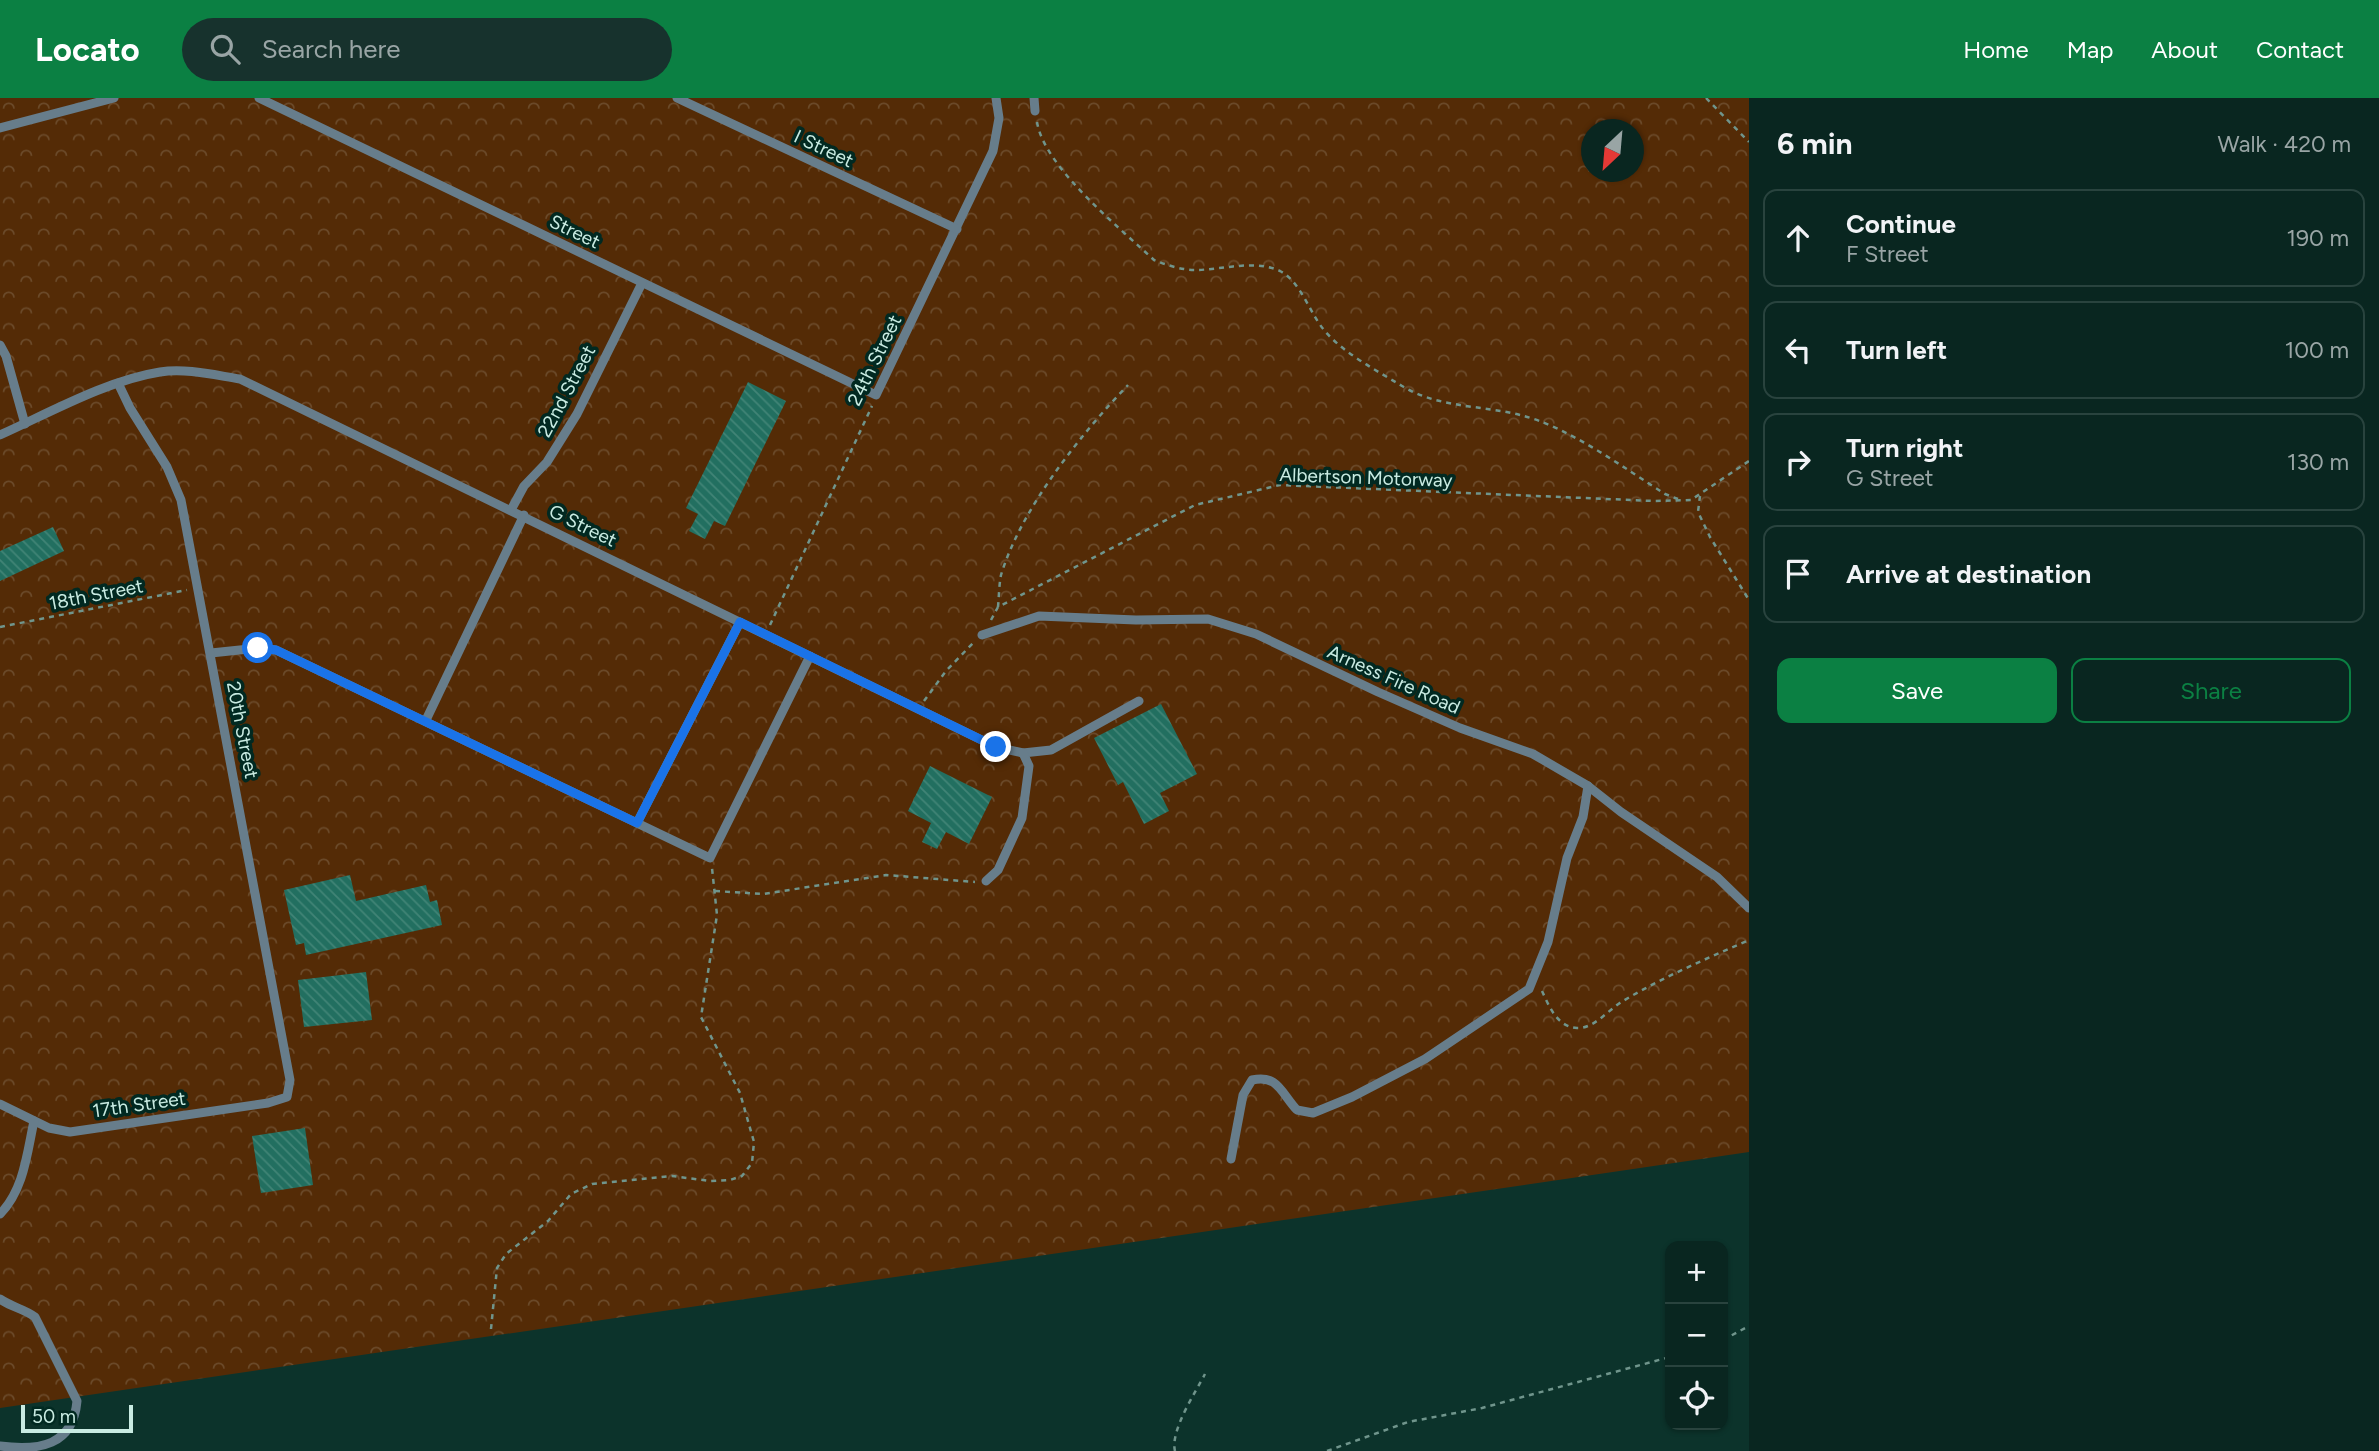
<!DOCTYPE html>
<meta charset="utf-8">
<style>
:root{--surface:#092620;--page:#17322d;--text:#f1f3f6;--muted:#99a5a5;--line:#29433e;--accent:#0b8043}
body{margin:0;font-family:Figtree,sans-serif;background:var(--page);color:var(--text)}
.controls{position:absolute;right:21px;bottom:21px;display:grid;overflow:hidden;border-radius:14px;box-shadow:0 2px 5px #0004}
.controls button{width:63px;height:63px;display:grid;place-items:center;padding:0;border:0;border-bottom:2px solid var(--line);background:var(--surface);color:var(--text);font:35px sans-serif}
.compass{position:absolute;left:1581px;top:21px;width:63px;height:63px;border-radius:50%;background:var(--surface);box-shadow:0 2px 5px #0004;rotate:206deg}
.scale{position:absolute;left:21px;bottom:18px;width:112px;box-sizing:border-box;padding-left:7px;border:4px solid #c9ebe2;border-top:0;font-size:19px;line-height:24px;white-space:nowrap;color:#c9ebe2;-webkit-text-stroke:5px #012921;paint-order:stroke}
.stop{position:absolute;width:21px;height:21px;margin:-16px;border:5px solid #1a73e8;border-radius:50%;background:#fff}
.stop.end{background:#1a73e8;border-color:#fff;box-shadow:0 2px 7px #0008}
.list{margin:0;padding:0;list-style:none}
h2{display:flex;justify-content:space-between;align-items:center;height:91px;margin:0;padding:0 28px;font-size:30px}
h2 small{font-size:23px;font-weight:400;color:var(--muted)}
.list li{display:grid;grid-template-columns:46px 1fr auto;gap:21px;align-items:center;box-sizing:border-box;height:98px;margin:0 14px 14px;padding:0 14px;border:2px solid var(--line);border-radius:14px}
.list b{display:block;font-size:26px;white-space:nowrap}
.list p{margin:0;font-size:23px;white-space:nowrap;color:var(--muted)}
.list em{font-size:23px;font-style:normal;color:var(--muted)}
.actions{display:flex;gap:14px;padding:21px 28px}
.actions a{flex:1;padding:16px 0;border:2px solid var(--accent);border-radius:14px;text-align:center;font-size:24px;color:var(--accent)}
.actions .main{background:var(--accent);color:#fff}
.icon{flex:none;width:38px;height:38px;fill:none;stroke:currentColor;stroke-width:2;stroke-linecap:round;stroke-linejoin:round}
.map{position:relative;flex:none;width:1749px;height:1353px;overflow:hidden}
header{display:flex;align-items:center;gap:42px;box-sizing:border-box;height:98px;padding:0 35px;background:var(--accent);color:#fff}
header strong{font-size:33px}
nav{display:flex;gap:38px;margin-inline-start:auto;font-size:24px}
.search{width:490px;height:63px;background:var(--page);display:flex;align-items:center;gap:18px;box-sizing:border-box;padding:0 24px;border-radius:38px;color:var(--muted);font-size:26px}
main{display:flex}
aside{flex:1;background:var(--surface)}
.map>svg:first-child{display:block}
.park{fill:url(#park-crowns);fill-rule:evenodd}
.building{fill:url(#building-back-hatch)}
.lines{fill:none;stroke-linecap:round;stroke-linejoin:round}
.path{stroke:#70958c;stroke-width:2.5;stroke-dasharray:5 5;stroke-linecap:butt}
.service{stroke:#677d8b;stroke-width:9}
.route{stroke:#1a73e8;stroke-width:9}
.labels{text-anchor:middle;stroke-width:7;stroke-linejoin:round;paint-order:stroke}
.street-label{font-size:19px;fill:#c9ebe2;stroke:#012921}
</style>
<header>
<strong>Locato</strong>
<div class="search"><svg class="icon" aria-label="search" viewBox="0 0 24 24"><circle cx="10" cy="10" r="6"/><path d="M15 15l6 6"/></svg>Search here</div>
<nav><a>Home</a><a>Map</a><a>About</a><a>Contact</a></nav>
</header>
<main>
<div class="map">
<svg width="1749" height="1353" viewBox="0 0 1749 1353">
<defs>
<pattern id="park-crowns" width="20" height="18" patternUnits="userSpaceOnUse" patternTransform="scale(1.75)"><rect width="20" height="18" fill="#542b06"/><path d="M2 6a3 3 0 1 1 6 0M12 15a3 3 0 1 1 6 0" fill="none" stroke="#6b4a2a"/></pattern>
<pattern id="building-back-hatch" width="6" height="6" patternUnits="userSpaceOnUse" patternTransform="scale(1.75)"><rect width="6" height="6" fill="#226f60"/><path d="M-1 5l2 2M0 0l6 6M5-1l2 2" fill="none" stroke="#418476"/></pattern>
</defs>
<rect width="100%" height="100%" fill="#0c332b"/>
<path class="park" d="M0,0h1749v1054l-1749,256zM1591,32h42v42h-42z"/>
<g class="building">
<path d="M748,284l38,19 -61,125 -11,-5 -9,18 -16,-8 9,-17 -12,-6z"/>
<path d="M53,429l11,24 -64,30v-30z"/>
<path d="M1161,606l36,70 -37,19 9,18 -25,13 -21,-42 -5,3 -24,-47z"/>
<path d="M930,668l62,31 -23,47 -23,-12 -9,17 -15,-7 9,-19 -23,-12z"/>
<path d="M350,777l6,26 70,-16 4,17 7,-2 5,25 -136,30 -2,-12 -8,2 -12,-55z"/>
<path d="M366,874l6,48 -68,7 -6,-47z"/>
<path d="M305,1030l8,57 -52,8 -9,-57z"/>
</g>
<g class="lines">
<g class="path">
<path d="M1706,0l43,44"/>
<path d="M1037,24c7,45 83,106 117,138 13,5 27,10 41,10 26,0 60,-11 85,1 21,11 29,41 44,59 19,23 52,40 78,56 36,22 79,19 118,29 47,11 104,53 145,79l13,5"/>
<path d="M1700,398l-2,16 12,25 39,63"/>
<path d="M998,509c1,-10 1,-22 3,-32 20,-66 79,-140 127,-190"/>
<path d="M991,522l7,-13 197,-102 85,-20 374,16 37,-1 58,-39"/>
<path d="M770,527l102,-219"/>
<path d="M0,529l187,-37"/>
<path d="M924,603l22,-30 28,-29"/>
<path d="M715,793l48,3 123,-19 89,7"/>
<path d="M1542,893c7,15 15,36 35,37 17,1 32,-19 46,-27 40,-24 83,-42 126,-61"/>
<path d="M491,1231l6,-61 9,-14 42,-33 23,-27 21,-10 80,-8 38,5 20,-1 12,-4 10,-13 2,-21 -14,-49 -39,-76 16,-102 -5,-47"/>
<path d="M1723,1242l26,-14"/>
<path d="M1175,1353c-5,-20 20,-58 30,-77"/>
<path d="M1327,1353l81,-29 74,-14 188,-51"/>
</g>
<g class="service">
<path d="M259,0l617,297 117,-244 6,-33 -3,-20"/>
<path d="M677,0l280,131"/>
<path d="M1034,0l1,13"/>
<path d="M0,30l114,-30"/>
<path d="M0,247l6,11 19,68"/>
<path d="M0,337c49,-22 108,-55 160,-63 26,-4 54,3 80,7l756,368 27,6 28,-3 88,-49"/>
<path d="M511,412l13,-24 23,-24 30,-48 65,-131"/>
<path d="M982,537l57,-19 97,4 72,-1 48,15 122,58 82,36 73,26 55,32 33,26 96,65 32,31"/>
<path d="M211,555l47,-5 18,2 434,208 100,-202"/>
<path d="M426,622l98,-205"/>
<path d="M637,725l103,-201"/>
<path d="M986,783l12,-11 24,-52 7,-52 -6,-13"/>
<path d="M0,1006l49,24 21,4 198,-29 19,-6 3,-17 -109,-580 -14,-33 -37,-59 -12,-25"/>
<path d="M1231,1061l12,-64 9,-15c26,-6 29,13 45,30l16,3 39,-16 73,-38 104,-70 19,-47 19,-84 16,-41 5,-31"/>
<path d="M0,1116c24,-24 27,-61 34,-93"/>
<path d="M0,1201c11,8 25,10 35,18l42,84c-4,45 -38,50 -77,45"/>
</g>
</g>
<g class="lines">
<path class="route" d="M258,550l18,2 361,173 103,-201 256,125"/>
</g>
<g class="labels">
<g class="street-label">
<text transform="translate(824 50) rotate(25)" y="7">I Street</text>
<text transform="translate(575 133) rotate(26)" y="7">Street</text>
<text transform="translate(874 262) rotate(-64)" y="7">24th Street</text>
<text transform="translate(566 293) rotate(-62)" y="7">22nd Street</text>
<text transform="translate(1366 379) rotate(2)" y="7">Albertson Motorway</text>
<text transform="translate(583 427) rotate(26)" y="7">G Street</text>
<text transform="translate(96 496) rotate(-11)" y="7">18th Street</text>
<text transform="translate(1394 581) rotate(24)" y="7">Arness Fire Road</text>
<text transform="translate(243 632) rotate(79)" y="7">20th Street</text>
<text transform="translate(139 1006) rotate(-8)" y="7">17th Street</text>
</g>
</g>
</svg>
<div class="controls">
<button>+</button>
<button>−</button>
<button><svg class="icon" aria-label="locate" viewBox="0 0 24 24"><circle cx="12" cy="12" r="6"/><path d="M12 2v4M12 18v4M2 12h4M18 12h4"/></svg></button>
</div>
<svg class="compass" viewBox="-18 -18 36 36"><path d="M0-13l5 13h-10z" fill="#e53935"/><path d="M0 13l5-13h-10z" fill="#99a5a5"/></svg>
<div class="scale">50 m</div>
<div class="stop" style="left:258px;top:550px"></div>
<div class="stop end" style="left:996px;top:649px"></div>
</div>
<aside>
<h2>6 min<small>Walk · 420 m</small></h2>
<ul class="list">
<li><svg class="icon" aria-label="ahead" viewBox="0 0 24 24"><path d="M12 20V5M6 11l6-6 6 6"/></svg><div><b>Continue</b><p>F Street</p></div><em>190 m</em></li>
<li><svg class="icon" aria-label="left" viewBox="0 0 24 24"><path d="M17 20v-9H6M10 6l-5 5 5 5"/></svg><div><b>Turn left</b></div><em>100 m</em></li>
<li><svg class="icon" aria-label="right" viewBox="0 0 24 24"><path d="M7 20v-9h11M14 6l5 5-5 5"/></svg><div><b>Turn right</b><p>G Street</p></div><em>130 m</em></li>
<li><svg class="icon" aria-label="arrive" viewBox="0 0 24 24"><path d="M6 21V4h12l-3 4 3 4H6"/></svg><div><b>Arrive at destination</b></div></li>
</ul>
<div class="actions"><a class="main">Save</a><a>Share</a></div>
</aside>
</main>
